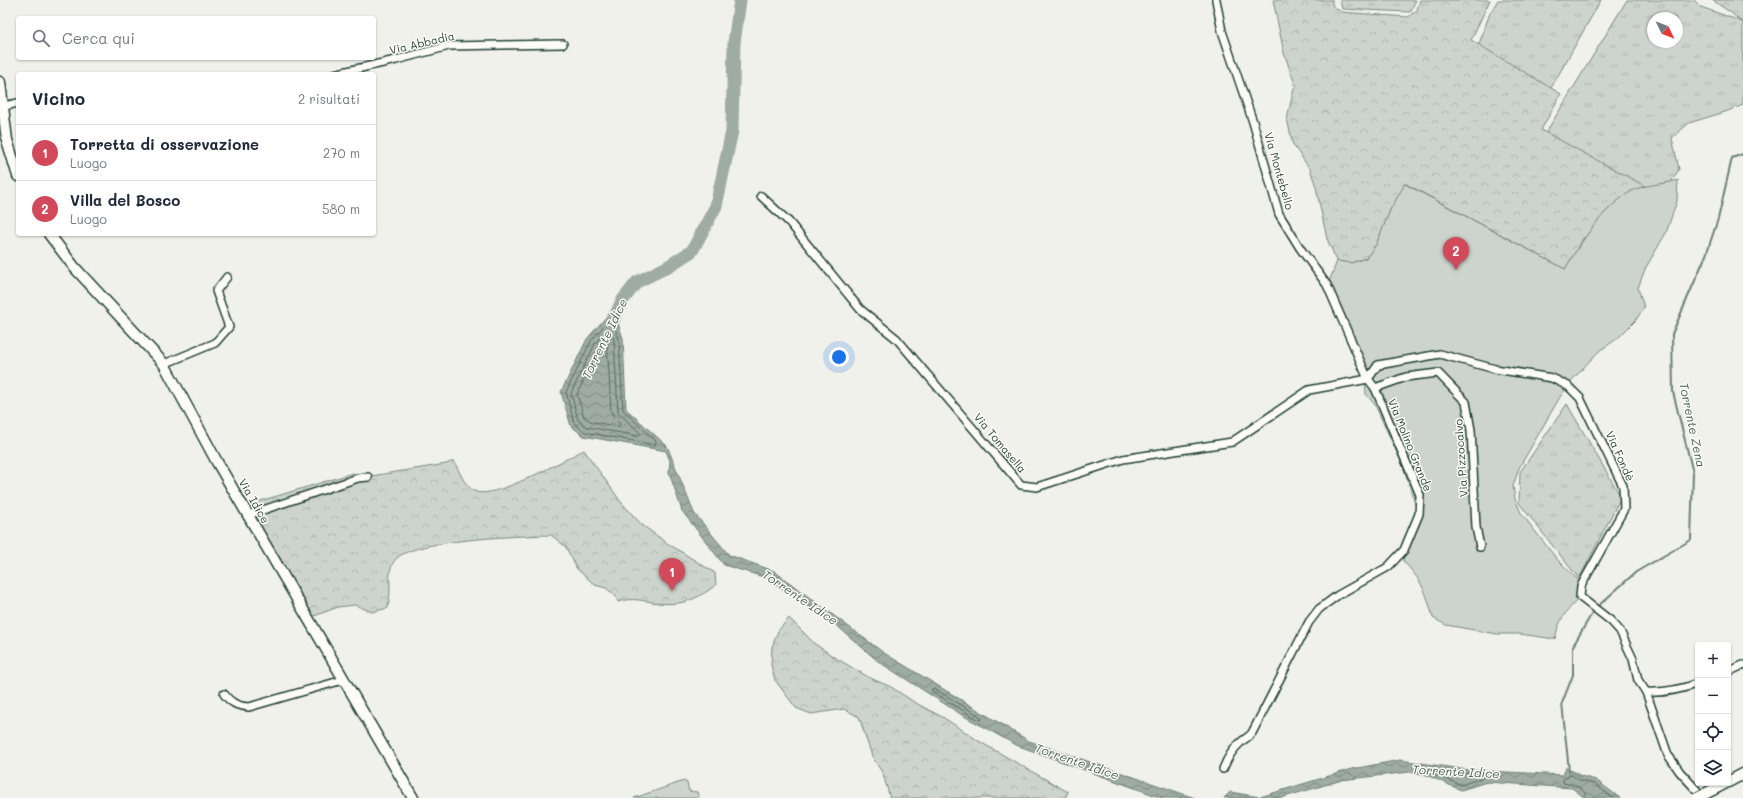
<!DOCTYPE html>
<html lang="it">
<meta charset="utf-8">
<style>
:root{--surface:#fff;--page:#f2f2f3;--text:#1f2937;--muted:#747a83;--line:#e0e1e3;--accent:#d1495b}
body{margin:0;font-family:Mali,sans-serif;background:var(--page);color:var(--text)}
.controls{position:absolute;right:12px;bottom:12px;display:grid;overflow:hidden;border-radius:4px;box-shadow:0 1px 3px #0004}
.controls button{width:36px;height:36px;display:grid;place-items:center;padding:0;border:0;border-bottom:1px solid var(--line);background:var(--surface);color:var(--text);font:20px sans-serif}
.compass{position:absolute;left:1647px;top:12px;width:36px;height:36px;border-radius:50%;background:var(--surface);box-shadow:0 1px 3px #0004;rotate:133deg}
.you{position:absolute;left:839px;top:357px;width:14px;height:14px;margin:-10px;border:3px solid #fff;border-radius:50%;background:#1a73e8;box-shadow:0 0 0 6px #1a73e833}
.badge{display:grid;place-items:center;width:26px;height:26px;border-radius:50%;background:var(--accent);color:#fff;font-size:13px;font-weight:700}
.pin{position:absolute;translate:-50% -33px;filter:drop-shadow(0 1px 2px #0008)}
.pin::after{content:'';position:absolute;top:21px;width:14px;height:12px;background:inherit;clip-path:polygon(0 0,100% 0,50% 100%)}
.list{margin:0;padding:0;list-style:none}
h2{display:flex;justify-content:space-between;align-items:center;height:52px;margin:0;padding:0 16px;font-size:17px}
h2 small{font-size:13px;font-weight:400;color:var(--muted)}
.list li{display:grid;grid-template-columns:26px 1fr auto;gap:12px;align-items:center;box-sizing:border-box;height:56px;padding:0 16px;border-top:1px solid var(--line)}
.list b{display:block;font-size:15px;white-space:nowrap}
.list p{margin:0;font-size:13px;white-space:nowrap;color:var(--muted)}
.list em{font-size:13px;font-style:normal;color:var(--muted)}
.icon{flex:none;width:22px;height:22px;fill:none;stroke:currentColor;stroke-width:2;stroke-linecap:round;stroke-linejoin:round}
.map{position:relative;flex:none;width:1743px;height:798px;overflow:hidden}
.search{position:absolute;background:var(--surface);box-shadow:0 1px 3px #0004;left:16px;top:16px;width:360px;height:44px;display:flex;align-items:center;gap:10px;box-sizing:border-box;padding:0 14px;border-radius:4px;color:var(--muted);font-size:15px}
.panel{position:absolute;background:var(--surface);box-shadow:0 1px 3px #0004;left:16px;top:72px;width:360px;height:164px;border-radius:4px}
.map>svg:first-child{display:block}
.grass{fill:url(#grass-tufts);stroke:#768880;fill-rule:evenodd}
.forest{fill:url(#forest-crowns);stroke:#768880}
.park{fill:#cdd3cd;stroke:#768880}
.water{fill:url(#water-waves);stroke:#6c8077}
.lines{fill:none;stroke-linecap:round;stroke-linejoin:round}
.shore{stroke:#526961;stroke-width:1}
.stream{stroke:#6c8077;stroke-width:2}
.river{stroke:#9faca4;stroke-width:13}
.minor-casing{stroke:#1f3d34;stroke-width:10}
.secondary-casing{stroke:#1f3d34;stroke-width:13}
.minor{stroke:#fdfcf7;stroke-width:7}
.secondary{stroke:#fdfcf7;stroke-width:10}
.secondary-bridge-casing{stroke:#1f3d34;stroke-width:13;stroke-linecap:butt}
.secondary-bridge{stroke:#fdfcf7;stroke-width:10}
.labels{text-anchor:middle;stroke-width:3;stroke-linejoin:round;paint-order:stroke}
.street-label{font-size:11px;fill:#1f3d34;stroke:#fdfcf7}
.water-label{font-size:12px;font-style:italic;fill:#455e56;stroke:#fdfcf7}
</style>
<div class="map">
<svg width="1743" height="798" viewBox="0 0 1743 798">
<defs>
<pattern id="grass-tufts" width="24" height="20" patternUnits="userSpaceOnUse"><rect width="24" height="20" fill="#cdd3cd"/><path d="M3 7l-1-3M5 7V3M7 7l1-3M15 17l-1-3M17 17v-4M19 17l1-3" fill="none" stroke="#b0b6b1"/></pattern>
<pattern id="forest-crowns" width="20" height="18" patternUnits="userSpaceOnUse"><rect width="20" height="18" fill="#cdd3cd"/><path d="M2 6a3 3 0 1 1 6 0M12 15a3 3 0 1 1 6 0" fill="none" stroke="#b0b6b1"/></pattern>
<pattern id="water-waves" width="16" height="10" patternUnits="userSpaceOnUse"><rect width="16" height="10" fill="#9faca4"/><path d="M0 5q4-4 8 0t8 0" fill="none" stroke="#818d86"/></pattern>
</defs>
<rect width="100%" height="100%" fill="#f0f1eb"/>
<filter id="ink" filterUnits="userSpaceOnUse"><feTurbulence type="fractalNoise" baseFrequency=".025" numOctaves="2"/><feDisplacementMap in="SourceGraphic" scale="8" xChannelSelector="R" yChannelSelector="G"/><feConvolveMatrix kernelMatrix="1 2 1 2 8 2 1 2 1" color-interpolation-filters="sRGB"/></filter>
<g filter="url(#ink)">
<g class="grass">
<path d="M1340,0h76l-6,12 -68,-3z"/>
<path d="M1498,0h103l-125,220 -13,-131 27,-76z"/>
<path d="M1627,0h67l7,7 42,15v83l-18,7 -36,11 -17,15 7,31 -11,19 -99,84 -84,-40zM1653,18h24v24h-24z"/>
<path d="M1567,404l54,93 -42,82 -60,-76 1,-31z"/>
</g>
<g class="forest">
<path d="M1273,0h59v5l9,7 67,5 9,-7 3,-10h70l-19,40 90,54 -20,36 104,56 -15,6 -47,47 -18,30 -159,-85 -15,24 -15,37 -10,13 -15,5 -14,-2 -10,-22 -11,-52 -6,-18 -17,-24 -6,-26 8,-35 -11,-31z"/>
<path d="M1712,0h31v23l-13,-11z"/>
<path d="M584,450l37,52 21,23 25,18 48,30 1,12c-19,14 -33,21 -58,18 -14,-2 -26,-6 -40,-1l-3,-7 -9,-7 -11,-3 -18,-16 -11,-22 -15,-12c-29,1 -140,4 -156,25 -7,9 -5,19 -5,29 0,6 -1,13 -2,19l-16,4 -17,-7 -17,2 -29,11 -65,-112 109,-33 12,4 81,-13 8,-3c5,10 10,24 20,30 17,11 91,-32 110,-41z"/>
<path d="M789,618l26,26 19,13 36,21 21,9 23,15 30,16 38,25 86,49 -3,6h-175l-7,-24 -11,-18 -13,-39 -15,-8 -33,5 -15,-6 -21,-28 -4,-15 1,-18 6,-16z"/>
</g>
<g class="park">
<path d="M1678,180l-1,21 -11,32 -21,36 -7,19 6,19 -8,13 -18,18 -20,14 -26,28 -12,17 -41,71 -6,18 2,13 6,14 35,45 30,30c-13,20 -26,24 -31,51l-35,-5h-23l-51,-9 -13,-7c-7,-27 -11,-37 -30,-57l5,-24 7,-17 1,-13 -13,-41 -28,-61 -9,-11 -2,-27 -38,-77 11,-29 14,2 15,-5 10,-13 15,-37 14,-24 160,85c16,-27 37,-60 65,-77 13,-8 33,-7 48,-12z"/>
<path d="M684,781l3,2 2,8 8,1 2,6h-65z"/>
</g>
<g class="water">
<path d="M613,309l10,29 3,71 41,37 27,67 35,42 45,16 110,82 145,88 166,57h-33l-146,-53 -54,-30 -83,-53 -43,-37 -69,-47 -43,-13 -42,-54 -13,-39 1,-11 -4,-10 -82,-15 -13,-10 -10,-34 26,-53z"/>
<path d="M1400,760l69,10 94,5 3,-8 15,9 15,4 24,18h-35l-13,-10 -85,-6 -26,8 -37,-16 -14,-2 -68,8 -61,18h-57l6,-6 30,5 92,-28z"/>
</g>
<g class="lines">
<g class="shore">
<path d="M612,319l7,20 4,71 33,31 -1,4 -70,-13 -11,-9 -8,-31 25,-51 18,-21z"/>
<path d="M607,329l3,1 4,10 4,72 22,21 -1,3 -52,-9 -9,-7 -7,-27 24,-49z"/>
<path d="M607,341l4,69 3,8 6,6 -2,3 -28,-6 -6,-4 -7,-23 23,-47z"/>
<path d="M932,689h3l46,28 1,2 -3,1 -46,-28z"/>
<path d="M1430,769l53,6 1,2 -23,8 -32,-13 -1,-2z"/>
<path d="M1587,798c-1,-10 -15,-14 -24,-15v-3l7,-6 9,6 16,4 18,14"/>
</g>
<g class="stream">
<path d="M1597,607l39,-35 55,-32 2,-67 -20,-81 -1,-58 34,-79 12,-36 14,-61 11,-4"/>
<path d="M1569,771l-7,-68 11,-28v-29l21,-36"/>
</g>
<path class="river" d="M608,332l14,-31 15,-19 30,-15 25,-16 24,-45 16,-75 2,-88 6,-43"/>
<g class="minor-casing">
<g id="minor">
<path d="M1216,0l6,31 31,91 26,92 21,34 27,37 41,94 7,9 45,107 -1,19 -15,36 -16,17 -50,28 -19,14 -10,13 -57,111c-4,5 -8,6 -12,10 -8,7 -13,16 -17,26"/>
<path d="M334,74l62,-14 53,-14 114,-2"/>
<path d="M0,107l18,-4"/>
<path d="M761,196l28,26 71,87 37,30 124,146 16,2 86,-28 109,-17 77,-52 59,-11"/>
<path d="M164,364l51,-21 14,-16 -13,-36 11,-14"/>
<path d="M1368,379l10,-14 62,-11 55,15 57,9 16,8 12,12 43,88 1,23 -43,77 -1,11 31,24 9,10 13,28 5,21 8,12 22,63 12,17 24,26"/>
<path d="M1375,388l31,-11 32,-4 28,29 5,28 5,97 4,20"/>
<path d="M248,515l110,-37 10,-1"/>
<path d="M1728,672l15,-7"/>
<path d="M1646,692c19,1 34,-2 52,-9"/>
<path d="M224,694c7,9 13,12 25,13l94,-27"/>
</g>
</g>
<g class="secondary-casing">
<g id="secondary">
<path d="M0,82l7,58 11,36"/>
<path d="M49,234l26,34 89,96 53,98 196,336"/>
<path d="M1728,782l15,-8"/>
</g>
</g>
<use href="#minor" class="minor"/>
<use href="#secondary" class="secondary"/>
<g class="secondary-bridge-casing">
<path id="secondary-bridge" d="M1697,798l29,-15"/>
</g>
<use href="#secondary-bridge" class="secondary-bridge"/>
</g>
</g>
<g class="labels">
<g class="street-label">
<text transform="translate(422 43) rotate(-13)" y="4">Via Abbadia</text>
<text transform="translate(1279 171) rotate(74)" y="4">Via Montebello</text>
<text transform="translate(1000 443) rotate(50)" y="4">Via Tomasella</text>
<text transform="translate(1410 445) rotate(68)" y="4">Via Molino Grande</text>
<text transform="translate(1620 456) rotate(66)" y="4">Via Fondè</text>
<text transform="translate(1461 458) rotate(-94)" y="4">Via Pizzocalvo</text>
<text transform="translate(254 501) rotate(60)" y="4">Via Idice</text>
</g>
<g class="water-label">
<text transform="translate(605 339) rotate(-64)" y="4">Torrente Idice</text>
<text transform="translate(1692 425) rotate(78)" y="4">Torrente Zena</text>
<text transform="translate(800 598) rotate(34)" y="4">Torrente Idice</text>
<text transform="translate(1077 762) rotate(19)" y="4">Torrente Idice</text>
<text transform="translate(1456 772) rotate(3)" y="4">Torrente Idice</text>
</g>
</g>
</svg>
<div class="controls">
<button>+</button>
<button>−</button>
<button><svg class="icon" aria-label="locate" viewBox="0 0 24 24"><circle cx="12" cy="12" r="6"/><path d="M12 2v4M12 18v4M2 12h4M18 12h4"/></svg></button>
<button><svg class="icon" aria-label="layers" viewBox="0 0 24 24"><path d="M12 4l9 5-9 5-9-5zM3 14l9 5 9-5"/></svg></button>
</div>
<svg class="compass" viewBox="-18 -18 36 36"><path d="M0-13l5 13h-10z" fill="#e53935"/><path d="M0 13l5-13h-10z" fill="#747a83"/></svg>
<div class="you"></div>
<div class="pin badge" style="left:672px;top:591px">1</div>
<div class="pin badge" style="left:1456px;top:270px">2</div>
<div class="search"><svg class="icon" aria-label="search" viewBox="0 0 24 24"><circle cx="10" cy="10" r="6"/><path d="M15 15l6 6"/></svg>Cerca qui</div>
<section class="panel">
<h2>Vicino<small>2 risultati</small></h2>
<ul class="list">
<li><span class="badge">1</span><div><b>Torretta di osservazione</b><p>Luogo</p></div><em>270 m</em></li>
<li><span class="badge">2</span><div><b>Villa del Bosco</b><p>Luogo</p></div><em>580 m</em></li>
</ul>
</section>
</div>
